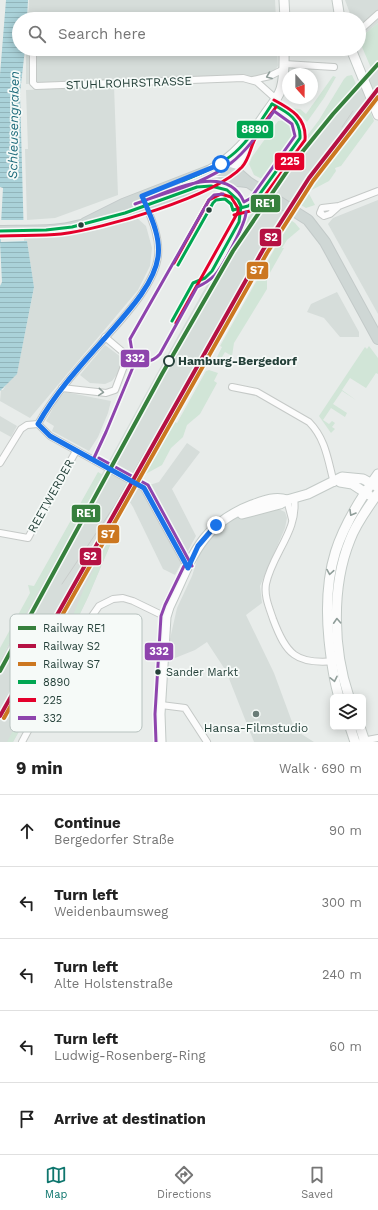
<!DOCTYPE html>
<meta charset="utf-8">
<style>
:root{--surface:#fff;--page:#f2f2f2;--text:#222;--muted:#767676;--line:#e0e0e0;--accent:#0f766e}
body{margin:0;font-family:"Work Sans",sans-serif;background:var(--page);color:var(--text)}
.controls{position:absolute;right:12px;bottom:12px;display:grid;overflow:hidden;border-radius:6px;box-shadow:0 2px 10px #0003}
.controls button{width:36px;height:36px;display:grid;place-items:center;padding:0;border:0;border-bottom:1px solid var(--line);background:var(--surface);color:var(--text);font:20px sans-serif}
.compass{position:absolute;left:282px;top:68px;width:36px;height:36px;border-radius:50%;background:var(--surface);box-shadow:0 2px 10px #0003;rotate:159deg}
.stop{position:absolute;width:12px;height:12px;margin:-9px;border:3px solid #1a73e8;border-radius:50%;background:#fff}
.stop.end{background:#1a73e8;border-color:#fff;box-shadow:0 1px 4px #0008}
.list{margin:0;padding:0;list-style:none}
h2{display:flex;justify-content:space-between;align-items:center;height:52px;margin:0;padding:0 16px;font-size:17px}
h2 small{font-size:13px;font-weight:400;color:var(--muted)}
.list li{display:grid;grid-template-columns:26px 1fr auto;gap:12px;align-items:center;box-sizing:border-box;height:72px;padding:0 16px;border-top:1px solid var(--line)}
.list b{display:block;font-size:15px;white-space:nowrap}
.list p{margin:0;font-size:13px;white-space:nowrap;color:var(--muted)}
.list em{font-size:13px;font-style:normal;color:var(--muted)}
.icon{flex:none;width:22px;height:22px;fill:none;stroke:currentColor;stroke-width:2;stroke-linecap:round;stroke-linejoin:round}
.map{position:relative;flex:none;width:378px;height:742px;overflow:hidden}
.search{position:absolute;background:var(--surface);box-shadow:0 2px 10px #0003;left:12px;right:12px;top:12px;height:44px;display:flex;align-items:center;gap:10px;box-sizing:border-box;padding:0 14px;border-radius:22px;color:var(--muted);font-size:15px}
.sheet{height:412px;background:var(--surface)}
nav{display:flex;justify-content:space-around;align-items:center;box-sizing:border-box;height:56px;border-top:1px solid var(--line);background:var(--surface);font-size:11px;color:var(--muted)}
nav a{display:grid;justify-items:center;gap:2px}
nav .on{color:var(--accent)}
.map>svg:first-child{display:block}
.built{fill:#d6ddda}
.green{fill:#d1e5d7}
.water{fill:url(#water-rules)}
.pier{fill:#e8ecea}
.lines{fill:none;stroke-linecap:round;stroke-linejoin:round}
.street-casing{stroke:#c5c9c7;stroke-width:8}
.secondary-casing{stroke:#c3cac7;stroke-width:11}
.primary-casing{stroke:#c3cac9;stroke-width:12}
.street{stroke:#fcfcfc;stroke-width:6}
.secondary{stroke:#fcfcfc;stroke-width:9}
.primary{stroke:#cfd7d5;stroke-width:10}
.tram{stroke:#c9cdcb;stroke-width:1}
.bus-1-casing{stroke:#f6faf8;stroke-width:6}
.bus-2-casing{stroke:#f6faf8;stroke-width:6}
.bus-3-casing{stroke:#f6faf8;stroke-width:6}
.bus-1{stroke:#00a651;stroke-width:3}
.bus-2{stroke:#e4002b;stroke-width:3}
.bus-3{stroke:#8e44ad;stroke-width:3}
.rail-1-casing{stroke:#f6faf8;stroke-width:7}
.rail-2-casing{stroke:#f6faf8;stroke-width:7}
.rail-3-casing{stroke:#f6faf8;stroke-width:7}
.rail-1{stroke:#36803d;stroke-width:4}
.rail-2{stroke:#b51143;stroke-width:4}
.rail-3{stroke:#cc7720;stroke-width:4}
.oneway{stroke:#909e9a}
.route{stroke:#1a73e8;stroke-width:5}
.bus-dot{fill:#244039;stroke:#f6faf8;stroke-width:1.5}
.stop-dot{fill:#f6faf8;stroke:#244039;stroke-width:2}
.poi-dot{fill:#697c77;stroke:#f6faf8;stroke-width:1.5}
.labels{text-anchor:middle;stroke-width:3.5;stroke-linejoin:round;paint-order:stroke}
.bus-label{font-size:11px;fill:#244039;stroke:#f6faf8;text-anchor:start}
.street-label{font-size:12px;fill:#244039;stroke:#f6faf8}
.stop-label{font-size:12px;font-weight:bold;fill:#244039;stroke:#f6faf8;text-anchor:start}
.poi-label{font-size:12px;fill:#244039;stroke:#f6faf8}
.water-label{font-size:13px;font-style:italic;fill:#1e6c7c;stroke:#f6faf8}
.key{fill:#f6faf8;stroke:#b7c2bf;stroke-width:1}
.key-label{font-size:11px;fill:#244039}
.line-badge{stroke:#f6faf8;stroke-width:1.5}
.badge-label{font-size:11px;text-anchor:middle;font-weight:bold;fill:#fff}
</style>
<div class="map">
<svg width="378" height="742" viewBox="0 0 378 742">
<defs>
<pattern id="water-rules" width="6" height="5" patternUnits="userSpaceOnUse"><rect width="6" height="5" fill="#aad2d9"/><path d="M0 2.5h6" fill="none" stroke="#92b5bb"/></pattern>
</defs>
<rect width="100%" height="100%" fill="#e8ecea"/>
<g class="built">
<path d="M29,0h246l1,19h-248z"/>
<path d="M345,0h33v23l-17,14 -2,-3v-15h-7z"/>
<path d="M26,49h251l1,17 -4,5 -9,5 -239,8z"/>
<path d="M378,60v34l-20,24 -69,101 -30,48 -86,154 -45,68 -13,27 -4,27 -23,54 -37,77 -38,68h-13v-82l156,-285 61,-108 55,-81 35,-46z"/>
<path d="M114,86l4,109 -63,23 -28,2 -2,-71h3l-2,-59z"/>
<path d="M378,200v114l-50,-90 5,-6z"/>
<path d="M129,217l8,1 9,8 6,22 -2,18 -12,24 -108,128 -30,-17 1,-11h2l5,-9 9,-8 17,-86 -7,-45 -3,-1v-5l55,-3z"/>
<path d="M337,292l22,40v5h-19l-16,-19 -17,-6 4,-8z"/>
<path d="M105,345l20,15 -4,9 -9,12 -7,3 -15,-1 -10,-8z"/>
<path d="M65,392l46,9 -3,12 -10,24 -9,14 -37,-20 2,-5 -8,-5 11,-20z"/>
<path d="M0,416l17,10 -6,11 -11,-6z"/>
<path d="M187,443l13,9 -28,37 24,47 -21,39 -12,-6 -30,-62 -7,-11 8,-6 25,-8z"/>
<path d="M276,508l9,4 2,6 -2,10 -25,58 2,17 -16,12 28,58 21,57 19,12h-60l-28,-71 -19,-29 -12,8 -25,10v-21l7,-31 15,-32 8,-25 6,-11 22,-19 15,-5z"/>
</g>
<g class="green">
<path d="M378,23v37l-7,8 -9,-21 1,-5 -2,-5z"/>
<path d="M352,75l4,9 -49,56 -35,46 -2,-1 49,-65 25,-41 3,-3z"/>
<path d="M333,76l3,1 -12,21 -17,24 -5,-6 -13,-8 11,1 6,5z"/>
<path d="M368,106l6,15 -33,45 -6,2 1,3 -7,10 -21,11 7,13 -9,3 -7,-4 59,-86z"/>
<path d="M286,120l7,5 2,8 -33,46 -8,-4 -5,-11 3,-7 26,-36z"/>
<path d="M260,201l2,1 -45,65 30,-52 2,2z"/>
<path d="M289,219l6,4 5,6 -13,11 -5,8h2l-17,30v11l-33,54 -2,13 -7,-4 -4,7 -4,-2 5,-10 -2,-1 64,-114 -2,-2z"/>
<path d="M369,346l9,12v16l-2,-1 -10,15 -16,-10 -8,12 14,10 -14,-9 -9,13 14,9 -2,4 -14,-9 -8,12 6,4 3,-3 3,2 -3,4 3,2 -4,4 -12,-17 46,-69 2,2z"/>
<path d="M209,370l9,3 -4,8 3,2 -17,31 -13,11 -4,12 -12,11 -9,17 -20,11 -4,-1 35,-54 4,2 29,-52z"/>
<path d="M98,472l5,3 -103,185v-12l30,-55 -2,-8 6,1z"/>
<path d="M115,516l-4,27 -23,54 -37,77 -38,68h-6l64,-122 12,-29 27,-54z"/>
</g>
<path class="water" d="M6,0h22l-1,19h-8v30h6l-5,44 4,148h3l7,46 -17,87 -17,17v-105l2,-4 -2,-40 3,-54 -3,-1v-112z"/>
<path class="pier" d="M0,220h24v21l-23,1z"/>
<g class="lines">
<g class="street-casing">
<g id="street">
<path d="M359,31l19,-17"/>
<path d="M33,56v27l3,3 207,-8 14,4 19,17"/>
<path d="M284,64l50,3"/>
<path d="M253,80l17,-4 14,-7"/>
<path d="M339,206l-9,8 -6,2 -4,-3 2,-5 17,-2 39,-15"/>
<path d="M232,387l25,5 52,30c17,17 19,39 25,61"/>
<path d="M62,388l44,5 9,-3 12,-32 -3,-5 -19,-16"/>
<path d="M38,424c18,-32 44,-60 68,-87 18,-20 49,-53 52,-81 2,-18 -6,-36 -13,-53"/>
<path d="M38,424l12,12 94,52 44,80"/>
<path d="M0,463l21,-34 6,-4 11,-1"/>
<path d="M294,498c5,32 -22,56 -28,86 -2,12 3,23 7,35 13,35 23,46 62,42"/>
<path d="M287,500l5,19"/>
<path d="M0,533l28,5 48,-87"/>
<path d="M161,705l24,3 22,34"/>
<path d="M362,741l16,-3"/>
<path d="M22,742l59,-110 18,-26 14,-7 10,-1 10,3 33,16"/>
</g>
</g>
<g class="secondary-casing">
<g id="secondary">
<path d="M284,0l1,19"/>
<path d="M337,0l3,19"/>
<path d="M351,49l27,66"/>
<path d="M208,171c26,-13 42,-34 58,-58 5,-7 12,-15 15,-24 4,-13 3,-27 3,-40"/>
<path d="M209,182c23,-12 36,-18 41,-45"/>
<path d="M340,482l12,2 17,11"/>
<path d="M242,514l38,-10 7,-4 21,-6 34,-17 21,2 13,7"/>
<path d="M339,697c-6,-19 -8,-38 -10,-57 -7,-71 8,-109 49,-166"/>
<path d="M349,697c-16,-47 -18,-110 1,-157 6,-17 18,-32 28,-47"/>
<path d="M350,727l5,15"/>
<path d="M360,727l5,15"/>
<path d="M161,742l-1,-28 6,-97 3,-10c22,-46 30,-82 83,-102 11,-4 23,-9 35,-5"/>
</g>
</g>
<g class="primary-casing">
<g id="primary">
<path d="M85,223l38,-19 85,-33h18l14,4 8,7 60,38 17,22 53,97"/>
<path d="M0,231c20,-1 41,1 61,-2 21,-3 42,-10 63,-16 38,-10 82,-38 123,-31"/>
</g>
</g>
<use href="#street" class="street"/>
<use href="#secondary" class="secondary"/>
<use href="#primary" class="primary"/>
<g class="tram">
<path d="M342,127l11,-16"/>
<path d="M146,458l26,-39 94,-165 84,-130"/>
<path d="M62,584l53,-79 31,-55"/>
</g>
<g class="bus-1-casing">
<g id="bus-1">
<path d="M182,181c51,-19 61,-32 90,-77"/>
<path d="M233,210l15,-4 6,-4 46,-64c1,-19 -13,-26 -28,-34"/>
<path d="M0,231l46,-1 26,-3 53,-14 72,-26 14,-1 16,4 11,10 3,6 -2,16 -27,49 -7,7 -12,5 -21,38"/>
<path d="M178,265l35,-62 3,-3 9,-1 6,5 2,6"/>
</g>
</g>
<g class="bus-2-casing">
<g id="bus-2">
<path d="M234,215l16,-4 8,-6 47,-65c2,-22 -14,-31 -31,-40"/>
<path d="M0,236c20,-1 41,0 61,-2 41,-5 153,-37 181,-67 8,-9 8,-20 14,-30 5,-11 13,-20 20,-30"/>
<path d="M174,263l35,-63 12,-6 10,3 7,11v4l-62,111"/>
</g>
</g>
<g class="bus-3-casing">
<g id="bus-3">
<path d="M274,111l18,13 3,12 -44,62 -7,4c-19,-43 -80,-7 -109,2 31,-12 69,-20 96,-41 18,-14 30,-34 43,-52z"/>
<path d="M223,194l-9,1 -5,5 -79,139 3,18c10,6 19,6 27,-3l37,-67c7,-3 12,-6 18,-12 8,-9 31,-52 31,-63"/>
<path d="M99,458l49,27 44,81"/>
<path d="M93,460l13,-28 32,-77"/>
<path d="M156,742l-1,-28 6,-98 4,-11 19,-39"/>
</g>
</g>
<use href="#bus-1" class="bus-1"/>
<use href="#bus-2" class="bus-2"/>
<use href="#bus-3" class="bus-3"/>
<g class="rail-1-casing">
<path id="rail-1" d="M0,671l162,-297 71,-123 57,-84 43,-53 45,-50"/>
</g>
<g class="rail-2-casing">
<path id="rail-2" d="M0,716l263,-466 46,-72 69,-89"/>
</g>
<g class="rail-3-casing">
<path id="rail-3" d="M4,718l263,-465 46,-72 65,-84"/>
</g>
<use href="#rail-1" class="rail-1"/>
<use href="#rail-2" class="rail-2"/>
<use href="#rail-3" class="rail-3"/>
</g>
<defs><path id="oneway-chevron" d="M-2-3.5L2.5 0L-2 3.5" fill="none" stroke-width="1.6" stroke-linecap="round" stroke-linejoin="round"/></defs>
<g class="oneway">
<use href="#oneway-chevron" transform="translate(269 76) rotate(159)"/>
<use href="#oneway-chevron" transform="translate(101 392) rotate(5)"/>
<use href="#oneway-chevron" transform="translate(352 513) rotate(120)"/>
<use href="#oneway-chevron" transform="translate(330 572) rotate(99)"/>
<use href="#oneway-chevron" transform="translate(337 621) rotate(-93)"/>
<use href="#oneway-chevron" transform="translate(334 679) rotate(78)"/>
</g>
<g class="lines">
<path class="route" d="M216,525l-18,21 -10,22 -44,-80 -94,-52 -12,-12c18,-32 43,-59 67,-86 18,-21 49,-52 53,-81 3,-21 -8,-42 -16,-61l79,-32"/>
</g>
<g class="bus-dot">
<circle cx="209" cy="210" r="3.5"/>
<circle cx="81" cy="225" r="3.5"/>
<circle cx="158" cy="672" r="3.5"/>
</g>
<circle class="stop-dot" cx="169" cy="361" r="5"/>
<circle class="poi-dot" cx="256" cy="714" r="4"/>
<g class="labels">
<g class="bus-label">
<text x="166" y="676">Sander Markt</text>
</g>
<g class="street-label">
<text transform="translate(129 83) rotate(-2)" y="4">STUHLROHRSTRASSE</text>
<text transform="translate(51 496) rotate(-61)" y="4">REETWERDER</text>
</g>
<g class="stop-label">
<text x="178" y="365">Hamburg-Bergedorf</text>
</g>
<g class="poi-label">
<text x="256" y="732">Hansa-Filmstudio</text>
</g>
<g class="water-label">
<text transform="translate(13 125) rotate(-89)" y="5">Schleusengraben</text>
</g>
</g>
<rect x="10" y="614" width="132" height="118" rx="6" class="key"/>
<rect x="18" y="626" width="18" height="4" fill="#36803d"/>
<rect x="18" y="644" width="18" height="4" fill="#b51143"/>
<rect x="18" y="662" width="18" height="4" fill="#cc7720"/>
<rect x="18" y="680" width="18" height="4" fill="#00a651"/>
<rect x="18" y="698" width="18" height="4" fill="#e4002b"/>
<rect x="18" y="716" width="18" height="4" fill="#8e44ad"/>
<g class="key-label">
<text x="43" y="632">Railway RE1</text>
<text x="43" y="650">Railway S2</text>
<text x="43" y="668">Railway S7</text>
<text x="43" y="686">8890</text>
<text x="43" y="704">225</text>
<text x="43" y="722">332</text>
</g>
<g class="line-badge">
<rect x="236" y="120" width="38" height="19" rx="4" fill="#00a651"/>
<rect x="274" y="152" width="31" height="19" rx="4" fill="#e4002b"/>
<rect x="250" y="194" width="31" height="19" rx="4" fill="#36803d"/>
<rect x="259" y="228" width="23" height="19" rx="4" fill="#b51143"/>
<rect x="246" y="261" width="23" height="19" rx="4" fill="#cc7720"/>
<rect x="120" y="349" width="30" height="19" rx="4" fill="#8e44ad"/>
<rect x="71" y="504" width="30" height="19" rx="4" fill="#36803d"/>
<rect x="97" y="524" width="23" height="20" rx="4" fill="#cc7720"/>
<rect x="79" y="547" width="23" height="19" rx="4" fill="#b51143"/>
<rect x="144" y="642" width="30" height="19" rx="4" fill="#8e44ad"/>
</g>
<g class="badge-label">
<text x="255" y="133">8890</text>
<text x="290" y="165">225</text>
<text x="265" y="207">RE1</text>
<text x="271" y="241">S2</text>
<text x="257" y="274">S7</text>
<text x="135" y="362">332</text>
<text x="86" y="517">RE1</text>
<text x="108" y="538">S7</text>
<text x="90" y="560">S2</text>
<text x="159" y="655">332</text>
</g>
</svg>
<div class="controls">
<button><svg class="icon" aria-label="layers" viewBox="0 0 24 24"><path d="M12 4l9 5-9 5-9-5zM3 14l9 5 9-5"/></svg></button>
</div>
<svg class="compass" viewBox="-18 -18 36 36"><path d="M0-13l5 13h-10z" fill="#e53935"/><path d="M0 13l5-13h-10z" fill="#767676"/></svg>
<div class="stop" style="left:221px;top:164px"></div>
<div class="stop end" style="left:216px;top:525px"></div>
<div class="search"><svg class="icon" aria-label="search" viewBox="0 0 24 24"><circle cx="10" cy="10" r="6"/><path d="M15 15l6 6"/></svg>Search here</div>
</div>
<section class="sheet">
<h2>9 min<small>Walk · 690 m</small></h2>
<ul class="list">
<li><svg class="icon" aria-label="ahead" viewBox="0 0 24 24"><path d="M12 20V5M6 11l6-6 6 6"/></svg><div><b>Continue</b><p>Bergedorfer Straße</p></div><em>90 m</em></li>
<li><svg class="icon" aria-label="left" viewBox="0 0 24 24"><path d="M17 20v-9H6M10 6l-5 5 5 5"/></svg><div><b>Turn left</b><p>Weidenbaumsweg</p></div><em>300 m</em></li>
<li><svg class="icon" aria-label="left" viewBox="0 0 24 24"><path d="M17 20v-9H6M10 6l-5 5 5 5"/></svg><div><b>Turn left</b><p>Alte Holstenstraße</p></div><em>240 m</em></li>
<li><svg class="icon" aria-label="left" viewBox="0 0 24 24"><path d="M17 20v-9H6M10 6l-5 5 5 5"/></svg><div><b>Turn left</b><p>Ludwig-Rosenberg-Ring</p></div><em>60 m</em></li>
<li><svg class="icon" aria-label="arrive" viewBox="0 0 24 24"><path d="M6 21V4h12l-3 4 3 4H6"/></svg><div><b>Arrive at destination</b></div></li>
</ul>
</section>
<nav>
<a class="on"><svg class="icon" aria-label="map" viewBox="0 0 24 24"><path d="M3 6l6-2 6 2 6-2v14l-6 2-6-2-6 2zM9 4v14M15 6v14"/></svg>Map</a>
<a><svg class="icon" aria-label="directions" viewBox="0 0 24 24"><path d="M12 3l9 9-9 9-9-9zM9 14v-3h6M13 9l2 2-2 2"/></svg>Directions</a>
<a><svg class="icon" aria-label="saved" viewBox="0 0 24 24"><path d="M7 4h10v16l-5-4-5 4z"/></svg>Saved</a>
</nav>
